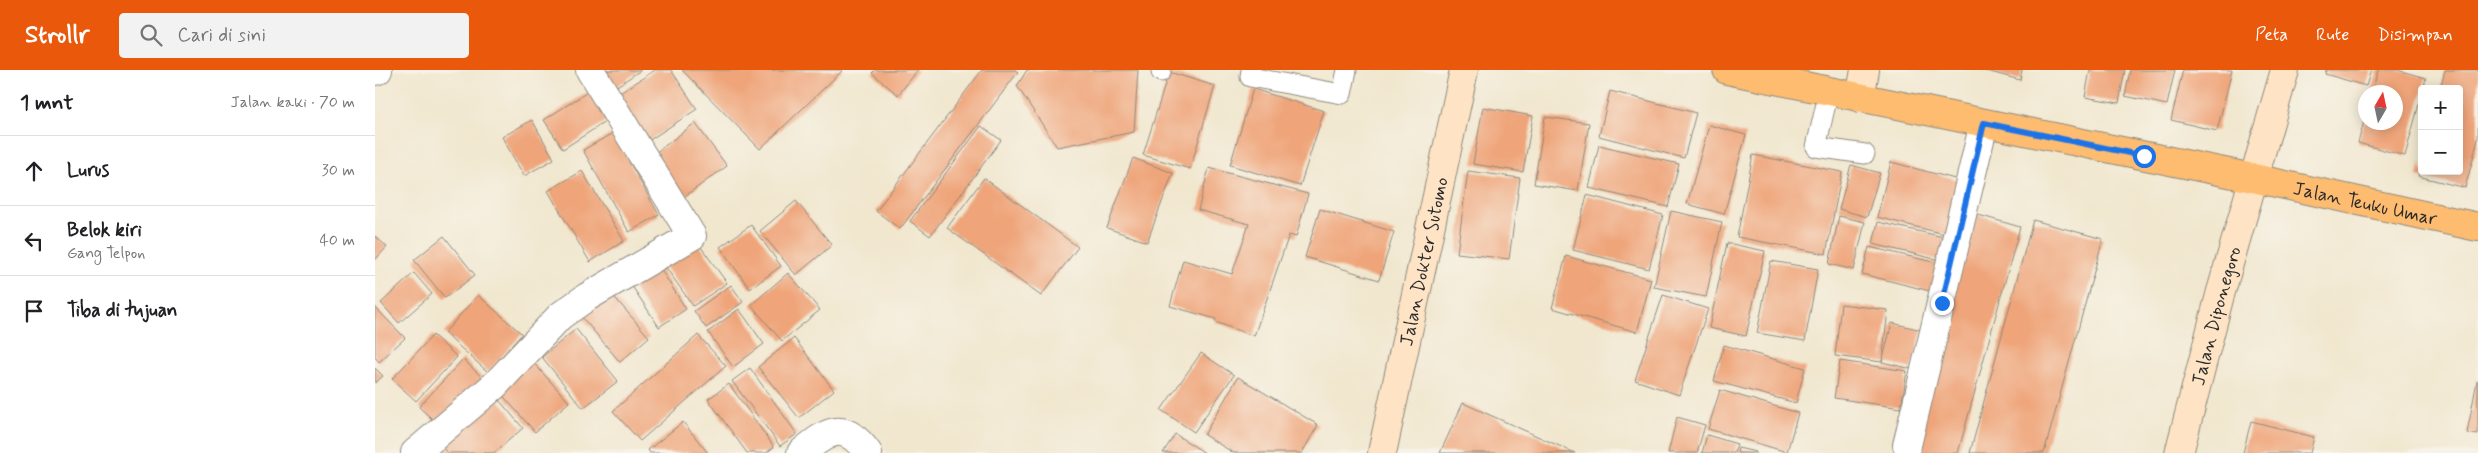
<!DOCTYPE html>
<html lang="id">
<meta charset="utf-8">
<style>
:root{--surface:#fff;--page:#f2f2f2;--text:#202124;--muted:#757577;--line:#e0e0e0;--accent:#ea580c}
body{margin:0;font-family:Mynerve,sans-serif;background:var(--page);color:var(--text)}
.controls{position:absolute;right:15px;top:15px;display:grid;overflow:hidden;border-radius:5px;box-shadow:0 2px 12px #0003}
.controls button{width:45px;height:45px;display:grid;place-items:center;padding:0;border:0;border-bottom:1px solid var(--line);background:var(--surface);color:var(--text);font:25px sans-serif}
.compass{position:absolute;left:1983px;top:15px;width:45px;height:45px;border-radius:50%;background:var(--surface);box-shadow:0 2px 12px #0003;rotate:9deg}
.stop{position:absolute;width:15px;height:15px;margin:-11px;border:4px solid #1a73e8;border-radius:50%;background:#fff}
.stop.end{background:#1a73e8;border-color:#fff;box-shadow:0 1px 5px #0008}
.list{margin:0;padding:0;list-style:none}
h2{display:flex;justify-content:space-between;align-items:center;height:65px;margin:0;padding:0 20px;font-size:21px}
h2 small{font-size:16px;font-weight:400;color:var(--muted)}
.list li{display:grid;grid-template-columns:32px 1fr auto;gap:15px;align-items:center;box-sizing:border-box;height:70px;padding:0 20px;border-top:1px solid var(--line)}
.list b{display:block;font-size:19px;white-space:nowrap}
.list p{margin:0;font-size:16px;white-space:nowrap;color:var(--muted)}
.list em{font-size:16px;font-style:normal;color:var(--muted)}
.icon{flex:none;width:28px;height:28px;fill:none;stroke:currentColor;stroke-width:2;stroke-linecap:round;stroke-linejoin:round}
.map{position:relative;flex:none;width:2103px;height:383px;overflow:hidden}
header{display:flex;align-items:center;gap:30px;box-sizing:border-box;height:70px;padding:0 25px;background:var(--accent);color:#fff}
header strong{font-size:24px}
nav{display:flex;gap:28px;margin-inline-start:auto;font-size:18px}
.search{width:350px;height:45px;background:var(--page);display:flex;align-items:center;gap:12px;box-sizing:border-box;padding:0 18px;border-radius:5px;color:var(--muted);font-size:19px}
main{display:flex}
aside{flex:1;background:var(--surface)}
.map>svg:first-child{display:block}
.building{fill:#efa479}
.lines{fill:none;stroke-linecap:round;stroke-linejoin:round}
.lane-casing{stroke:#8e897d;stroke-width:21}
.street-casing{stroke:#8e897d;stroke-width:30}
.secondary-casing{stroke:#8e897d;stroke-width:30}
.primary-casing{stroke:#8e897d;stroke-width:30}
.lane{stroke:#fff;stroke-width:19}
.street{stroke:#fff;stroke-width:28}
.secondary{stroke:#fee4c5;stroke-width:28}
.primary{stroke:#fdbc6f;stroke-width:28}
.route{stroke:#1a73e8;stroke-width:6}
.labels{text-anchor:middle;stroke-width:4.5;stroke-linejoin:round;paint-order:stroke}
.street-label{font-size:19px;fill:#2b2b2b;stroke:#f7f3e8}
</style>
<header>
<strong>Strollr</strong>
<div class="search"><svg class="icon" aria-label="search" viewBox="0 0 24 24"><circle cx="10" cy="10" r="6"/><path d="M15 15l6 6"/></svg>Cari di sini</div>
<nav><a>Peta</a><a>Rute</a><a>Disimpan</a></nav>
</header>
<main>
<aside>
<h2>1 mnt<small>Jalan kaki · 70 m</small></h2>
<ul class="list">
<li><svg class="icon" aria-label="ahead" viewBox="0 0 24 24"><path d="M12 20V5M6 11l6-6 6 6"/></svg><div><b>Lurus</b></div><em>30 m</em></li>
<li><svg class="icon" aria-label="left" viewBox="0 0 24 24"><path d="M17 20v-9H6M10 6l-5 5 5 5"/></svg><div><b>Belok kiri</b><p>Gang Telpon</p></div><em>40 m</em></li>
<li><svg class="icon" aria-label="arrive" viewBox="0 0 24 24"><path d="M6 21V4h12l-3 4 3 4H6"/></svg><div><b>Tiba di tujuan</b></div></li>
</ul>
</aside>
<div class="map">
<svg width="2103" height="383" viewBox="0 0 2103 383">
<rect width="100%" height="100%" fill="#f7f3e8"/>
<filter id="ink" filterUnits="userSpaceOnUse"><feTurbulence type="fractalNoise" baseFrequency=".02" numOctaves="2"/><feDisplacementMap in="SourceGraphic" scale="10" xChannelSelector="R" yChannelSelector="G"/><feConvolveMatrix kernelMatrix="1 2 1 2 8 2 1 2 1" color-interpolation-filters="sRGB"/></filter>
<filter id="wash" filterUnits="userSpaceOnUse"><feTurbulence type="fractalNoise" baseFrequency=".0096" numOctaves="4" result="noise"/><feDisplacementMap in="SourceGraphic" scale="20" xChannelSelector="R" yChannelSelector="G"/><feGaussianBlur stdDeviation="1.12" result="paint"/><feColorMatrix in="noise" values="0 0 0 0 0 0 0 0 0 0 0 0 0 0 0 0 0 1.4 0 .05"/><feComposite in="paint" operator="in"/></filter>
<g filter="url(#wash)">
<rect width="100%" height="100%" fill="#f1e7cf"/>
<g id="blocks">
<g class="building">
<path d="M227,0h39l-27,18z"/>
<path d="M280,0h16l26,39 -49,32 -31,-46z"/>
<path d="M307,0h161l-83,79z"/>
<path d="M500,0h43l-20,25 -26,-22z"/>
<path d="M607,0h33l3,2 -118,157 -24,-18z"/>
<path d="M652,0h111l-4,62 -77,15 -40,-61z"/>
<path d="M1608,0h39l-2,10z"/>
<path d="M1715,0h35l-6,33 -34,-6z"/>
<path d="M1755,0h45l-8,35 -42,-9z"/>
<path d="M1808,0h49l-15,61 -46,-11z"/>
<path d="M1951,0h45l-5,16 -41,-12z"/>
<path d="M2003,0h19l29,8 -21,78 -47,-13 7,-25v4h30v-30h-23z"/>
<path d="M2070,0h33v70l-13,48 -47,-12 3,-14 1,9h37v-82h-19z"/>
<path d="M794,2l46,14 -25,83 -47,-14z"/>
<path d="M878,19l71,22 -24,75 -70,-21z"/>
<path d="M214,21l19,29 -45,29 -19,-29z"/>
<path d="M1235,21l86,22 -12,45 -85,-22z"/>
<path d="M1108,37l50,9 -10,56 -50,-8z"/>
<path d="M1170,47l44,6 -11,68 -44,-7z"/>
<path d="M157,50l22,39 -30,17 -22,-39z"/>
<path d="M320,53l32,43 -46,33 -31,-42z"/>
<path d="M1334,55l37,10 -22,79 -37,-10z"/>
<path d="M606,56l20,14 -71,96 -20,-15z"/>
<path d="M238,63l46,82 -30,17 -46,-82z"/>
<path d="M1224,75l80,19 -11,43 -79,-19z"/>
<path d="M1378,85l89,17 -16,82 -89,-17z"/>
<path d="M758,88l40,15 -26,69 -40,-14z"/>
<path d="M1516,92l79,21 -14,54 -79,-20z"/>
<path d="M1476,95l29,8 -13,44 -28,-8z"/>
<path d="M834,98l99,26 -12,43 -7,-2 -35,101 -39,-14 1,-3 -46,-13 13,-46 49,14 17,-50 -51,-14z"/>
<path d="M207,101l42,70 -34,21 -42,-71z"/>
<path d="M1093,101l52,7 -11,81 -52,-6z"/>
<path d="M609,108l94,69 -37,49 -94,-68z"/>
<path d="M1212,125l76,20 -14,54 -76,-19z"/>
<path d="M421,131l36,44 -36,30 -36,-44z"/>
<path d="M945,139l74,23 -15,48 -74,-23z"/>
<path d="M1296,141l51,11 -16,75 -52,-10z"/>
<path d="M1600,144l45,13 -62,226h-48z"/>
<path d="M1464,146l26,6 -11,48 -25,-6z"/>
<path d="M1658,150l70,19 -59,214h-74z"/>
<path d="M1503,152l70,16 -5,23 -70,-17z"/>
<path d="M376,155l30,41 -31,23 -30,-42z"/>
<path d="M0,166l12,11 -12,13z"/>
<path d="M69,166l31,39 -30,23 -31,-38z"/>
<path d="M318,166l34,47 -34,23 -33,-47z"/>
<path d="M1352,173l38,8 -19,85 -37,-8z"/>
<path d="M1494,177l77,18 -8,28 -76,-19z"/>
<path d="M1191,186l85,23 -14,53 -85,-24z"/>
<path d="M1396,191l47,8 -13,72 -48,-8z"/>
<path d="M281,192l30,47 -27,18 -31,-47z"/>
<path d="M39,203l18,21 -33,29 -18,-20z"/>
<path d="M413,203l32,37 -38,31 -31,-36z"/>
<path d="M356,215l12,17 -37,26 -12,-17z"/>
<path d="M234,221l40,46 -29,25 -40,-47z"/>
<path d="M103,225l44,39 -34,38 -44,-39z"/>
<path d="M1288,225l45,14 -29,86 -44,-15z"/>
<path d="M1466,234l47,6 -6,52 -47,-6z"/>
<path d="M0,237l30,31 -26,24 -4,-5z"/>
<path d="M364,239l25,35 -31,23 -25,-35z"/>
<path d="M1517,253l30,7 -10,39 -30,-7z"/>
<path d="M201,259l42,52 -35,27 -41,-51z"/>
<path d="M58,265l24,22 -41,44 -24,-22z"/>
<path d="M323,265l28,31 -86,75 -27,-30z"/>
<path d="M419,268l40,52 -35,28 -41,-51z"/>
<path d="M1349,275l81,23 -9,35 -82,-22z"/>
<path d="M826,283l33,22 -40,57 -33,-22z"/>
<path d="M88,289l23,22 -44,47 -23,-21z"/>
<path d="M156,290l38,42 -34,30 -37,-42z"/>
<path d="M1465,291l67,10 -6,37 -67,-10z"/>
<path d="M0,298l8,8 -8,7z"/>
<path d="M375,298l47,66 -17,12 -48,-65z"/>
<path d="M863,307l80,48 -16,28h-68l-30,-18z"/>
<path d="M2102,311h1v54l-11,-2z"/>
<path d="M354,314l45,63 -8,6h-19l-39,-54z"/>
<path d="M1345,320l78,23 -11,39 -79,-23z"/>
<path d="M118,323l30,35 -29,25h-47l-10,-12z"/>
<path d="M1088,333l112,50h-135z"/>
<path d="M1302,347l28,8 -8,28h-29z"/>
<path d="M1876,351l63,16 -4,16h-67z"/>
<path d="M308,352l25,31h-58l-2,-3z"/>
<path d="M800,364l30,19h-42z"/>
<path d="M1332,365l30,9 -3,9h-32z"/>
<path d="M1363,378l18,4v1h-19z"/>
</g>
</g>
</g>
<g filter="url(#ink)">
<use href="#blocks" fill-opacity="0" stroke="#8e897d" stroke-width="1"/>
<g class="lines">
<g class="lane-casing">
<g id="lane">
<path d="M876,0l-1,7 92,17 5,-24"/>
<path d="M786,2v-2"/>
<path d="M1454,21l-13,56 49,7"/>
</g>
</g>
<g class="street-casing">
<g id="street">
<path d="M0,1l3,-1"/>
<path d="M1532,375l77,-322"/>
<path d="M40,383l80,-68 65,-69 27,-19 105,-61 -102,-166"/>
<path d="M426,383c28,-23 43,-33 67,0"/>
</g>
</g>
<g class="secondary-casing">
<g id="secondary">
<path d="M1485,28l5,-28"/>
<path id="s1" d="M1007,383l82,-383"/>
<path id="s2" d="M1804,383l41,-158 65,-225"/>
</g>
</g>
<g class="primary-casing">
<g id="primary">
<path id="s3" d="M1352,0l526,108 225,49"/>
</g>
</g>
<use href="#lane" class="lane"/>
<use href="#street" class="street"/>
<use href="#secondary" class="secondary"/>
<use href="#primary" class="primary"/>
</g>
</g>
<g class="lines" filter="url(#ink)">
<path class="route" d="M1567,233l42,-180 160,33"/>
</g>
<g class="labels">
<g class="street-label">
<text dy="7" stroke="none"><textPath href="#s3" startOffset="652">Jalan Teuku Umar</textPath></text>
<text dy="7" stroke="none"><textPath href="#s1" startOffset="196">Jalan Dokter Sutomo</textPath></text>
<text dy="7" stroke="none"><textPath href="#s2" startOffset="142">Jalan Diponegoro</textPath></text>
</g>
</g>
</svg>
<div class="controls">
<button>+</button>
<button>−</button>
</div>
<svg class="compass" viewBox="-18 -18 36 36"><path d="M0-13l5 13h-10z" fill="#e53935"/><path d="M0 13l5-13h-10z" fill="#757577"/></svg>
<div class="stop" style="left:1769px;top:86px"></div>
<div class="stop end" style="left:1567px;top:233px"></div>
</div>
</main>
